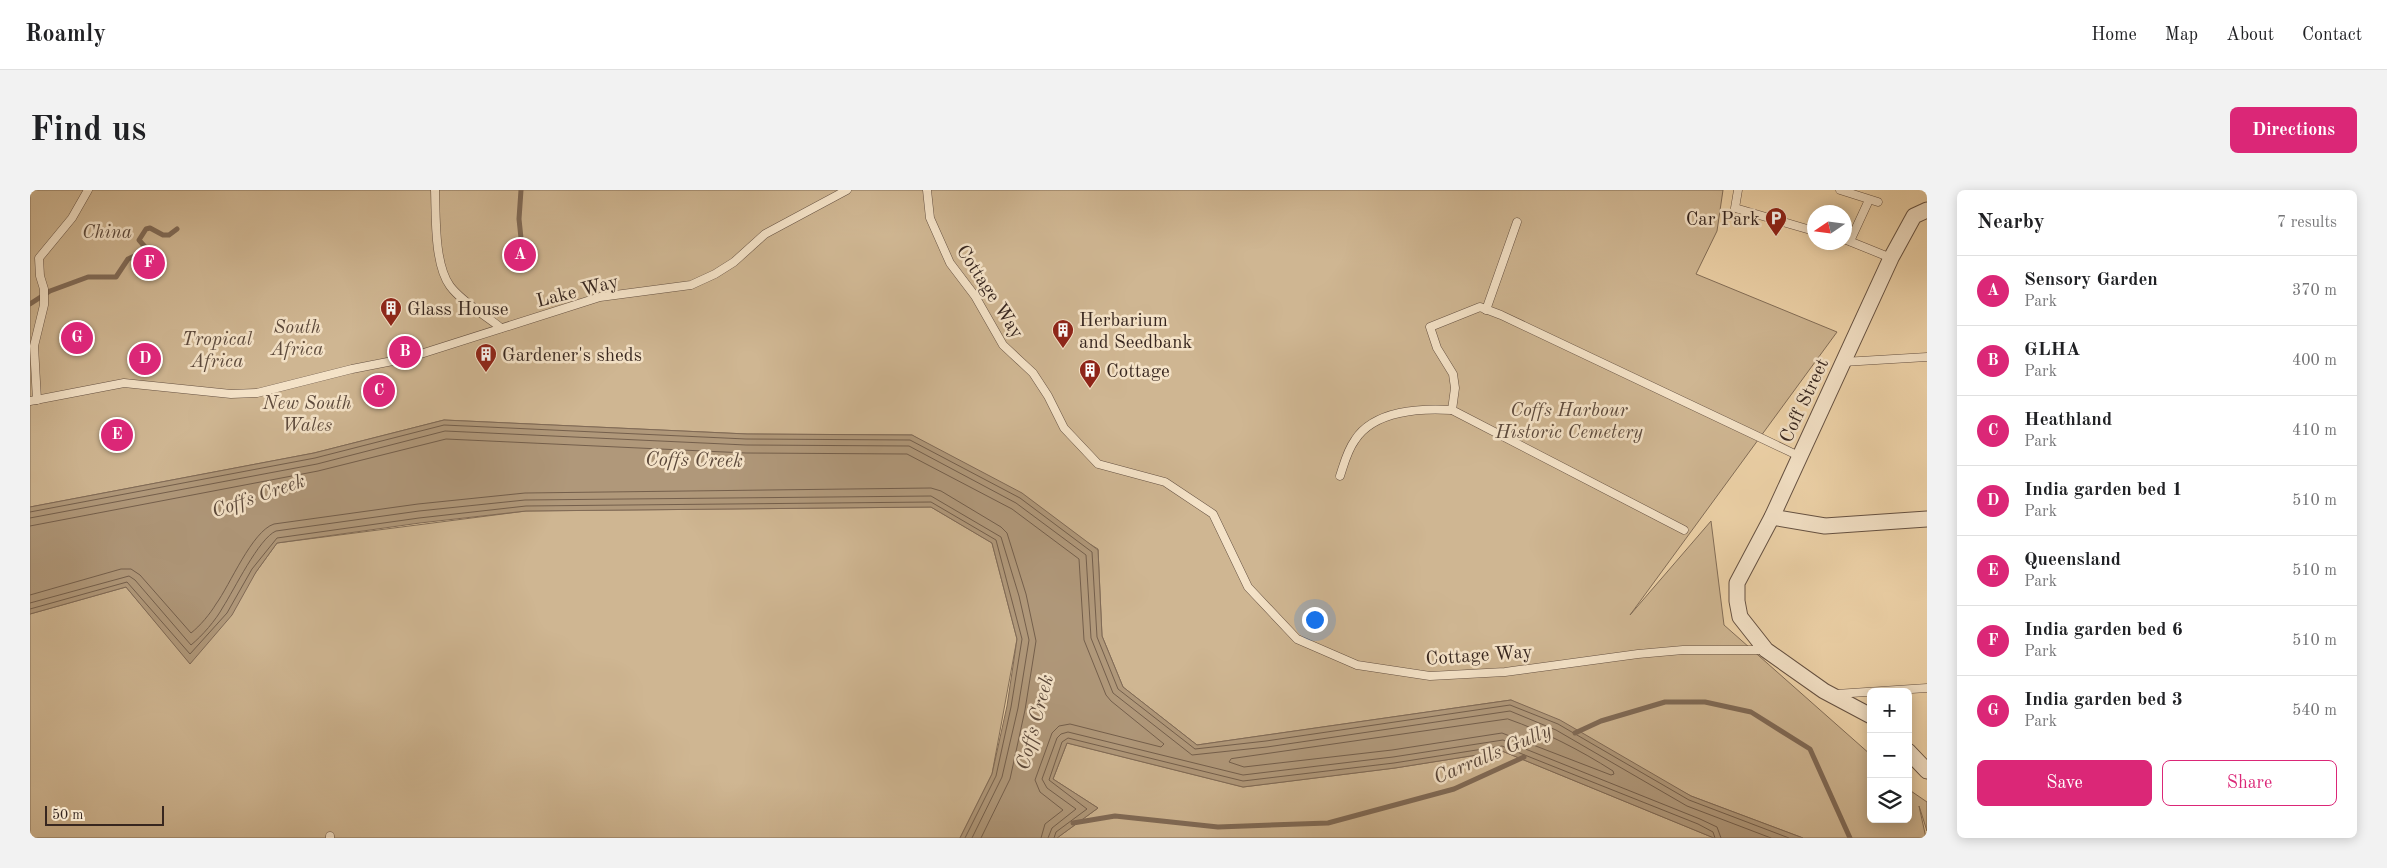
<!DOCTYPE html>
<meta charset="utf-8">
<style>
:root{--surface:#fff;--page:#f2f2f2;--text:#202124;--muted:#757577;--line:#e0e0e0;--accent:#db2777}
body{margin:0;font-family:"Old Standard TT",serif;background:var(--page);color:var(--text)}
.controls{position:absolute;right:15px;bottom:15px;display:grid;overflow:hidden;border-radius:8px;box-shadow:0 2px 12px #0003}
.controls button{width:45px;height:45px;display:grid;place-items:center;padding:0;border:0;border-bottom:1px solid var(--line);background:var(--surface);color:var(--text);font:25px sans-serif}
.compass{position:absolute;left:1777px;top:15px;width:45px;height:45px;border-radius:50%;background:var(--surface);box-shadow:0 2px 12px #0003;rotate:257deg}
.scale{position:absolute;left:15px;bottom:12px;width:119px;box-sizing:border-box;padding-left:5px;border:2px solid #37261f;border-top:0;font-size:14px;line-height:18px;white-space:nowrap;color:#37261f;-webkit-text-stroke:4px #f4e2c7;paint-order:stroke}
.you{position:absolute;left:1284px;top:429px;width:18px;height:18px;margin:-12px;border:4px solid #fff;border-radius:50%;background:#1a73e8;box-shadow:0 0 0 8px #1a73e833}
.badge{display:grid;place-items:center;width:32px;height:32px;border-radius:50%;background:var(--accent);color:#fff;font-size:16px;font-weight:700}
.pin{position:absolute;translate:-50% -50%;border:2px solid #fff;box-shadow:0 1px 5px #0006}
.list{margin:0;padding:0;list-style:none}
h2{display:flex;justify-content:space-between;align-items:center;height:65px;margin:0;padding:0 20px;font-size:21px}
h2 small{font-size:16px;font-weight:400;color:var(--muted)}
.list li{display:grid;grid-template-columns:32px 1fr auto;gap:15px;align-items:center;box-sizing:border-box;height:70px;padding:0 20px;border-top:1px solid var(--line)}
.list b{display:block;font-size:19px;white-space:nowrap}
.list p{margin:0;font-size:16px;white-space:nowrap;color:var(--muted)}
.list em{font-size:16px;font-style:normal;color:var(--muted)}
.actions{display:flex;gap:10px;padding:15px 20px}
.actions a{flex:1;padding:11px 0;border:1px solid var(--accent);border-radius:8px;text-align:center;font-size:18px;color:var(--accent)}
.actions .main{background:var(--accent);color:#fff}
.icon{flex:none;width:28px;height:28px;fill:none;stroke:currentColor;stroke-width:2;stroke-linecap:round;stroke-linejoin:round}
.map{position:relative;flex:none;width:1897px;height:648px;overflow:hidden;border-radius:8px}
header{display:flex;align-items:center;gap:30px;box-sizing:border-box;height:70px;padding:0 25px;background:var(--surface);border-bottom:1px solid var(--line)}
header strong{font-size:24px}
nav{display:flex;gap:28px;margin-inline-start:auto;font-size:18px}
.intro{display:flex;align-items:center;justify-content:space-between;box-sizing:border-box;height:120px;padding:0 30px}
h1{margin:0;font-size:35px}
.button{padding:12px 22px;border-radius:8px;background:var(--accent);color:#fff;font-size:18px;font-weight:700}
main{display:flex;gap:30px;padding:0 30px}
aside{flex:1;background:var(--surface);border-radius:8px;box-shadow:0 2px 12px #0003}
.map>svg:first-child{display:block}
.green{fill:#cfb692;stroke:#836e58}
.water{fill:#b0987a;stroke:#806a56}
.lines{fill:none;stroke-linecap:round;stroke-linejoin:round}
.shore{stroke:#745f4c;stroke-width:1}
.stream{stroke:#806a56;stroke-width:5}
.lane-casing{stroke:#655142;stroke-width:9}
.street-casing{stroke:#655142;stroke-width:17}
.lane{stroke:#f4e2c7;stroke-width:8}
.street{stroke:#f4e2c7;stroke-width:15}
.labels{text-anchor:middle;stroke-width:5;stroke-linejoin:round;paint-order:stroke}
.poi-label{font-size:19px;fill:#37261f;stroke:#f4e2c7;text-anchor:start}
.park-label{font-size:19px;font-style:italic;fill:#5d4a3c;stroke:#f4e2c7}
.street-label{font-size:19px;fill:#37261f;stroke:#f4e2c7}
.water-label{font-size:20px;font-style:italic;fill:#5b483a;stroke:#f4e2c7}
</style>
<header>
<strong>Roamly</strong>
<nav><a>Home</a><a>Map</a><a>About</a><a>Contact</a></nav>
</header>
<div class="intro"><h1>Find us</h1><a class="button">Directions</a></div>
<main>
<div class="map">
<svg width="1897" height="648" viewBox="0 0 1897 648">
<rect width="100%" height="100%" fill="#eed3a9"/>
<filter id="stains"><feTurbulence type="fractalNoise" baseFrequency=".004" numOctaves="4"/><feColorMatrix values="0 0 0 0 .2 0 0 0 0 .09 0 0 0 0 .02 0 0 0 .5 -.17"/></filter>
<radialGradient id="worn" r=".72"><stop offset=".6" stop-color="#630" stop-opacity="0"/><stop offset="1" stop-color="#630" stop-opacity=".3"/></radialGradient>
<g class="green">
<path d="M0,0h1693l-6,41 -21,43 141,58 -207,283 81,-94 13,104 147,130v64h37v-30l19,13v29l-8,-25 7,32h-123l-112,-42 -180,-96 -314,45 -74,-58 -21,-51 -4,-87 -186,-114 -165,-1 -303,-14 -130,33 -284,54z"/>
<path d="M901,317l61,36 25,96 -25,135 -32,64h-930v-224l96,-27 64,76 87,-120 249,-32z"/>
<path d="M1037,553l176,44 152,-19 107,-17 212,87h-657l41,-30 -45,-29z"/>
</g>
<path class="water" d="M414,230l303,14 165,1 110,58 76,57 4,86 21,51 74,58 314,-45 49,20 131,76 112,42h-89l-212,-87 -107,17 -152,19 -176,-44 -14,36 45,29 -41,30h-97l32,-64 15,-68 10,-67 -25,-96 -61,-36 -405,4 -106,12 -143,20 -21,29 -24,43 -42,49 -64,-77 -96,27v-107l284,-54z"/>
<g class="lines">
<g class="shore">
<path d="M0,322l285,-54 129,-33 302,14 164,1 110,58 72,54 5,85 21,52 77,60 71,-8 244,-36 48,19 131,76 100,38"/>
<path d="M0,328l287,-54 128,-33 301,14 163,1 107,57 70,52 5,83 22,55 79,62 75,-8 243,-36 46,19 131,76 84,32"/>
<path d="M0,336l288,-55 128,-32 300,14 161,1 105,55 67,50 5,81 22,55 5,6 53,43 -3,3 -91,-23 -11,2 -7,7 -17,47 5,12 23,18 -18,14 -4,14"/>
<path d="M0,405l91,-26h10l9,6 51,58c9,-7 19,-19 25,-29 14,-19 36,-73 58,-80l144,-20 107,-11 406,-5 10,3 60,36 6,6 19,61 10,47 -11,69 -15,69 -29,59"/>
<path d="M0,413l99,-27 6,4 56,65c11,-9 25,-25 32,-38 11,-17 36,-69 53,-76l143,-20 106,-11 406,-4 70,41 18,59 10,44 -11,68 -16,69 -30,61"/>
<path d="M0,419l97,-27 63,72 37,-41 25,-44 25,-31 142,-20 107,-12 405,-4 65,38 26,99 -11,68 -15,69 -31,62"/>
<path d="M1478,529c37,13 72,31 105,52l1,3 -3,1 -109,-42 -110,17 -148,17 -15,-5 2,-3z"/>
<path d="M1018,648l4,-10 24,-19 -29,-21 -5,-9 15,-41 4,-4 7,-2 175,43 150,-18 110,-17 197,79 17,8 4,11"/>
<path d="M1024,648l2,-6 31,-23 -38,-29 13,-38 6,-4 175,43 151,-18 108,-17 196,78 15,8 2,6"/>
</g>
<g class="stream">
<path d="M491,48l-2,-19 2,-29"/>
<path d="M0,114l20,-13 38,-14h28l12,-18 13,-6 5,-5 -7,-8 7,-11 4,-1 13,7h6l8,-6"/>
<path d="M1545,543l26,-12 64,-19h40l46,10 59,37 40,89"/>
<path d="M1043,633l42,-7 103,11 110,-4 126,-34 70,-32"/>
</g>
<g class="lane-casing">
<g id="lane">
<path d="M405,0c1,26 -1,74 15,96 12,16 35,29 51,42"/>
<path d="M897,0l3,28 20,45 25,33 28,49 30,28 15,23 16,32 34,36 67,18 48,32 35,73 49,52 60,26 73,11 75,-4 133,-18 45,-4h83"/>
<path d="M1708,0l-3,18 79,23"/>
<path d="M1810,0l38,12"/>
<path d="M1814,49l47,19"/>
<path d="M1820,51l19,-41"/>
<path d="M1456,120l31,-88"/>
<path d="M1813,172l84,-5"/>
<path d="M7,210l-3,-54 10,-41v-16l-4,-13 -1,-18 33,-40 16,-28"/>
<path d="M0,211l94,-18 107,11 26,-1 95,-24 56,-11 192,-61 91,-12 24,-11 19,-12 31,-28 82,-44"/>
<path d="M1310,286c4,-12 7,-25 15,-36 19,-30 67,-32 97,-30"/>
<path d="M1654,340l-232,-120 3,-22 -2,-14 -16,-26 -7,-21 50,-20 21,8 298,141"/>
<path d="M1806,504l91,-6"/>
<path d="M300,648v-2"/>
</g>
</g>
<g class="street-casing">
<g id="street">
<path d="M1742,327l53,9 102,-7"/>
<path d="M1841,526l-47,-25 -58,-41 -26,-33 -3,-16v-18l35,-66 119,-259 23,-42 13,-6"/>
<path d="M1878,561l19,20"/>
</g>
</g>
<use href="#lane" class="lane"/>
<use href="#street" class="street"/>
</g>
<defs>
<g id="parking-pin" transform="scale(1.125)"><path d="M0 17L-7.5 6A9.5 9.5 0 1 1 7.5 6Z" fill="#8f2418" stroke="#f4e2c7"/><path d="M-3.5-5.5H1a3.5 3.5 0 0 1 0 7H-1V5.5H-3.5ZM-1-3.4V-.6H.8a1.4 1.4 0 0 0 0-2.8Z" fill="#fff"/></g>
<g id="building-pin" transform="scale(1.125)"><path d="M0 17L-7.5 6A9.5 9.5 0 1 1 7.5 6Z" fill="#8f2418" stroke="#f4e2c7"/><path d="M-4-6H4V6H1V3H-1V6H-4ZM-2.5-4.3h1.7v1.8h-1.7ZM.8-4.3h1.7v1.8H.8ZM-2.5-1h1.7V.8h-1.7ZM.8-1h1.7V.8H.8Z" fill="#fff"/></g>
</defs>
<g fill-rule="evenodd">
<use href="#parking-pin" x="1746" y="28"/>
<use href="#building-pin" x="361" y="118"/>
<use href="#building-pin" x="1033" y="140"/>
<use href="#building-pin" x="456" y="164"/>
<use href="#building-pin" x="1060" y="180"/>
</g>
<g class="labels">
<g class="poi-label">
<text x="1730" y="35" text-anchor="end">Car Park</text>
<text x="377" y="125">Glass House</text>
<text x="1049" y="136">Herbarium<tspan x="1049" dy="22">and Seedbank</tspan></text>
<text x="472" y="171">Gardener's sheds</text>
<text x="1076" y="187">Cottage</text>
</g>
<g class="park-label">
<text x="77" y="48">China</text>
<text x="267" y="143">South<tspan x="267" dy="22">Africa</tspan></text>
<text x="187" y="155">Tropical<tspan x="187" dy="22">Africa</tspan></text>
<text x="277" y="219">New South<tspan x="277" dy="22">Wales</tspan></text>
<text x="1539" y="226">Coffs Harbour<tspan x="1539" dy="22">Historic Cemetery</tspan></text>
</g>
<g class="street-label">
<text transform="translate(547 100) rotate(-14)" y="7">Lake Way</text>
<text transform="translate(961 101) rotate(57)" y="7">Cottage Way</text>
<text transform="translate(1773 210) rotate(-65)" y="7">Coff Street</text>
<text transform="translate(1449 464) rotate(-4)" y="7">Cottage Way</text>
</g>
<g class="water-label">
<text transform="translate(664 269) rotate(1)" y="7">Coffs Creek</text>
<text transform="translate(228 305) rotate(-19)" y="7">Coffs Creek</text>
<text transform="translate(1004 532) rotate(-75)" y="7">Coffs Creek</text>
<text transform="translate(1462 563) rotate(-23)" y="7">Carralls Gully</text>
</g>
</g>
<rect width="100%" height="100%" filter="url(#stains)"/>
<rect width="100%" height="100%" fill="url(#worn)"/>
</svg>
<div class="controls">
<button>+</button>
<button>−</button>
<button><svg class="icon" aria-label="layers" viewBox="0 0 24 24"><path d="M12 4l9 5-9 5-9-5zM3 14l9 5 9-5"/></svg></button>
</div>
<svg class="compass" viewBox="-18 -18 36 36"><path d="M0-13l5 13h-10z" fill="#e53935"/><path d="M0 13l5-13h-10z" fill="#757577"/></svg>
<div class="scale">50 m</div>
<div class="you"></div>
<div class="pin badge" style="left:490px;top:65px">A</div>
<div class="pin badge" style="left:375px;top:162px">B</div>
<div class="pin badge" style="left:349px;top:201px">C</div>
<div class="pin badge" style="left:115px;top:169px">D</div>
<div class="pin badge" style="left:87px;top:245px">E</div>
<div class="pin badge" style="left:119px;top:73px">F</div>
<div class="pin badge" style="left:47px;top:148px">G</div>
</div>
<aside>
<h2>Nearby<small>7 results</small></h2>
<ul class="list">
<li><span class="badge">A</span><div><b>Sensory Garden</b><p>Park</p></div><em>370 m</em></li>
<li><span class="badge">B</span><div><b>GLHA</b><p>Park</p></div><em>400 m</em></li>
<li><span class="badge">C</span><div><b>Heathland</b><p>Park</p></div><em>410 m</em></li>
<li><span class="badge">D</span><div><b>India garden bed 1</b><p>Park</p></div><em>510 m</em></li>
<li><span class="badge">E</span><div><b>Queensland</b><p>Park</p></div><em>510 m</em></li>
<li><span class="badge">F</span><div><b>India garden bed 6</b><p>Park</p></div><em>510 m</em></li>
<li><span class="badge">G</span><div><b>India garden bed 3</b><p>Park</p></div><em>540 m</em></li>
</ul>
<div class="actions"><a class="main">Save</a><a>Share</a></div>
</aside>
</main>
